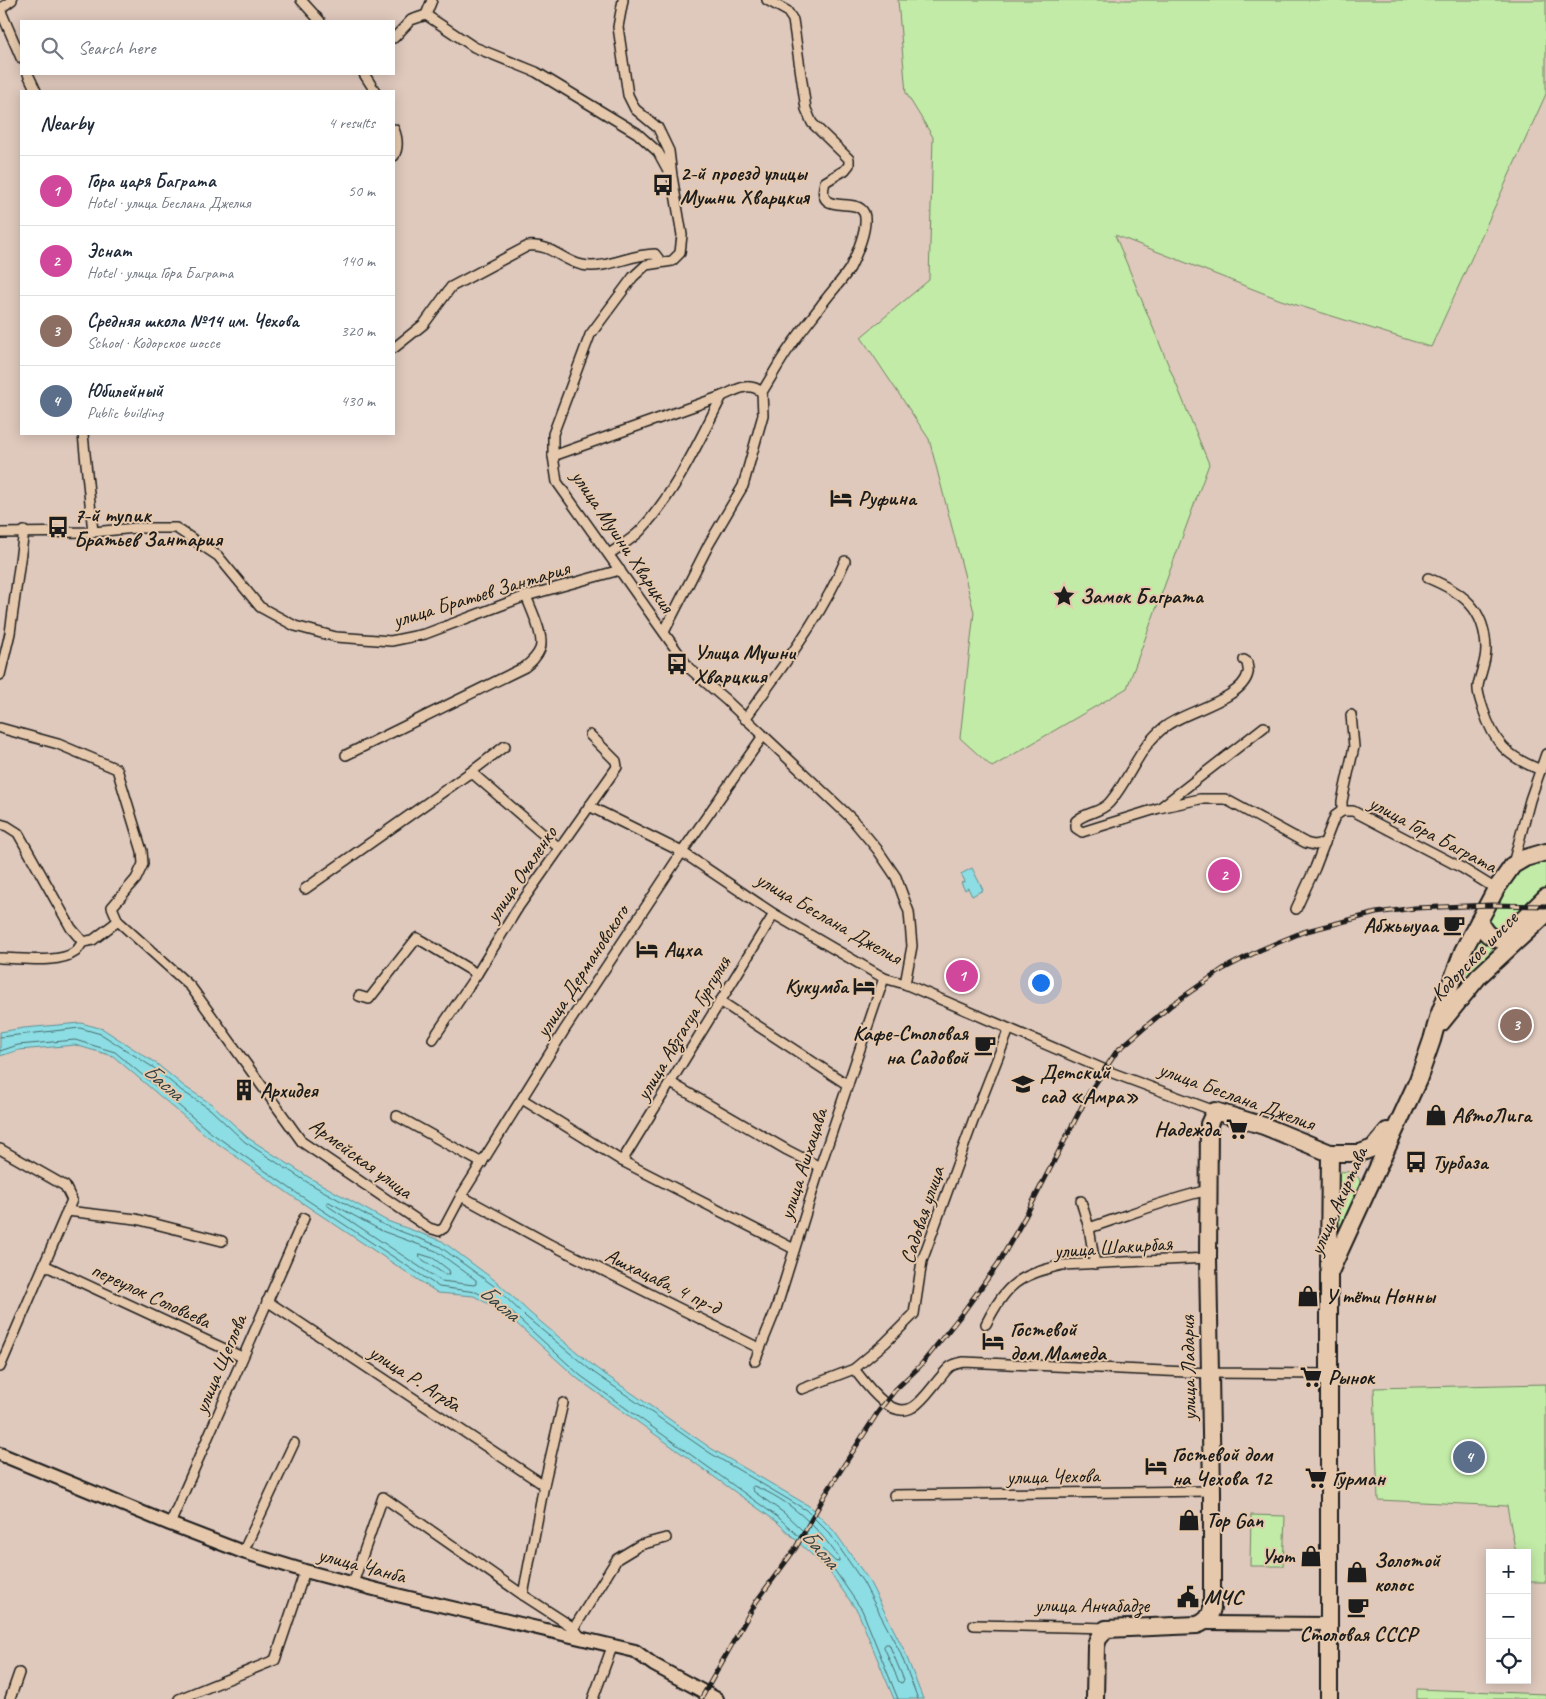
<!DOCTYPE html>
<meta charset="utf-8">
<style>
:root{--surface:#fff;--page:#f6f6f7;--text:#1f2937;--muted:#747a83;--line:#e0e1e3;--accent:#2563eb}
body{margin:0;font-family:Caveat,sans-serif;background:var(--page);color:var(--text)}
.controls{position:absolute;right:15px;bottom:15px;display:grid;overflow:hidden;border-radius:0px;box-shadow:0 2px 12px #0003}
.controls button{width:45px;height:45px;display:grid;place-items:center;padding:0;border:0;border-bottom:1px solid var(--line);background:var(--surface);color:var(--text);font:25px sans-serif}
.you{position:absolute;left:1040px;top:982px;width:18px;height:18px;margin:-12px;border:4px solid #fff;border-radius:50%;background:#1a73e8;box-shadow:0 0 0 8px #1a73e833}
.badge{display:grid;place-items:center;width:32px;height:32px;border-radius:50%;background:var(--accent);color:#fff;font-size:16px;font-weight:700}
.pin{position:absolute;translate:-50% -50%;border:2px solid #fff;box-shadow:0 1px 5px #0006}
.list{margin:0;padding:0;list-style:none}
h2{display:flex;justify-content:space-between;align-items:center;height:65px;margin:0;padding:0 20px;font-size:21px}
h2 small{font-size:16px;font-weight:400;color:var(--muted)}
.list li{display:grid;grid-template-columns:32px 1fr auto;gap:15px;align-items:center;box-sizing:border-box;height:70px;padding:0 20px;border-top:1px solid var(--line)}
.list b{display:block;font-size:19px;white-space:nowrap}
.list p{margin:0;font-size:16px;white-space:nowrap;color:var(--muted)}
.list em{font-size:16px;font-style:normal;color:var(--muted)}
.icon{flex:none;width:28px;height:28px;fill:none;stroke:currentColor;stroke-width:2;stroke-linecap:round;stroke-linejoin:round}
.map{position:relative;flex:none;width:1546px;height:1699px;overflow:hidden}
.search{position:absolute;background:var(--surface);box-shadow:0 2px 12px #0003;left:20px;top:20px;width:375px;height:55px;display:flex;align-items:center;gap:12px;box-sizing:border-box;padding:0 18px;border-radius:0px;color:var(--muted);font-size:19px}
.panel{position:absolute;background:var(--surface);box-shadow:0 2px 12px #0003;left:20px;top:90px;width:375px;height:345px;border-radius:0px}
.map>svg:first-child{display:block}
.green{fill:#c2eba7;stroke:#6f8462}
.water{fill:#8cdee4;stroke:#5f9094}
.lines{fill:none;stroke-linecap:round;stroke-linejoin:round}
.shore{stroke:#496a6c;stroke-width:1}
.street-casing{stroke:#1c1c1c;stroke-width:12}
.secondary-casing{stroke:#1c1c1c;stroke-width:16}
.highway-casing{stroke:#1c1c1c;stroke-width:20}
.street{stroke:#e6c9ad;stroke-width:9}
.secondary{stroke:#e6c9ad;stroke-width:12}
.highway{stroke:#e6c9ad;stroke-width:16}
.rail-casing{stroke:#1c1c1c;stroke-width:5}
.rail{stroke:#e6c9ad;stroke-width:3;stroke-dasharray:9;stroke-linecap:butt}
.labels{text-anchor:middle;stroke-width:4;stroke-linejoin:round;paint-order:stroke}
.poi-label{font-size:21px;font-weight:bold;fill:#1c1c1c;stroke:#e6c9ad;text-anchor:start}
.street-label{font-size:21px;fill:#1c1c1c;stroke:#e6c9ad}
.water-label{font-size:22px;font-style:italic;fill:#324344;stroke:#e6c9ad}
</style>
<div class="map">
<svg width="1546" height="1699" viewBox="0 0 1546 1699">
<rect width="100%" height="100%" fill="#dfc8bc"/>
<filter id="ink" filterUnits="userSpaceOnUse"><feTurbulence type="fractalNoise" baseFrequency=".02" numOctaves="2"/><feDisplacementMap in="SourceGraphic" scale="10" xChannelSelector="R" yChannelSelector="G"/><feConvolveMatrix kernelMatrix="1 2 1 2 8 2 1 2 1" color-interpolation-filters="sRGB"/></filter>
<g filter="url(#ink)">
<g class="green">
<path d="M898,0h648v94l-115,253 -150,-47 -166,-65 94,229 -82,224 -135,79 -32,-29 14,-126 -45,-173 -68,-102 68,-57 4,-143 -27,-44z"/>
<path d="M1546,857v33l-42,41 -10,1 -9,-12 29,-45 12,-9z"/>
<path d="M1476,934l8,8 11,3 -9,12 -31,30z"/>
<path d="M1340,1172c8,-1 13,0 19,6l1,5 -27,64 2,-71z"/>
<path d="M1546,1384v198h-19v-29h-11l-9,-47 -129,-6 -4,-112z"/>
<path d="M1251,1515l34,1 -2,50h-33z"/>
<path d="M1417,1689l129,5v5h-129z"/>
</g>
<g class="water">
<path d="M972,868l11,22 -11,6 -4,-8 -3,2 -4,-7 4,-2 -4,-7z"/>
<path d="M81,1023l22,6 54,35 28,23 28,18 35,33 62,40 77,43 55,20 55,41 33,31 66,55 116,81 97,57 25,25 34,48 36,71 19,49h-29l-36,-87 -29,-41 -52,-49 -199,-143 -73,-66 -31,-17 -36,-3 -143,-95 -88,-62 -94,-80 -38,-11 -56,5 -19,6v-24l24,-4z"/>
</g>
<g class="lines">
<g class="shore">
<path d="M0,1037l80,-9 21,6 53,34 28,23 28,18 35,33 62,40 77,43 55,21 55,40 32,31 67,55 117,81 96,57 24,24 33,48 37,70 18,47"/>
<path d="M0,1051l18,-6 57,-5 40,12 95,80 88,62 141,93 37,5 32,17 73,67 198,142 54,50 29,42 36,89"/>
<path d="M329,1202l53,29 54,20 40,29v4l-2,1 -33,-4 -113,-75 -1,-2z"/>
<path d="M420,1254l13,4 16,12 1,4h-6l-24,-16z"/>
<path d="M754,1486c36,14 64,41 85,72v3l-3,1 -52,-49 -31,-22 -1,-3z"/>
<path d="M886,1644h3l15,36 -2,3 -3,-1 -15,-35z"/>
</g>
<g class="street-casing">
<g id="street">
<path d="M301,0l19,21"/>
<path d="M623,0l-5,27 10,68 7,14 23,19 11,23 3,25 10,59 -2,18 -8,8 -26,4 -13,12 -43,58 -37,99v22l4,26 132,186 37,32 126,119 25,30 19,28 13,35 3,34 -7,38"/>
<path d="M0,9l21,49"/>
<path d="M0,9l12,-9"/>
<path d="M426,15l6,-15"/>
<path d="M394,38l17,-18 15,-5 48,32 62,25 101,61 21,19 12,22"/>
<path d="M28,74l8,17"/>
<path d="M364,74l11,17"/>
<path d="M394,129c4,10 5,18 0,27"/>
<path d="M394,348l30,-24 27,-37 77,-41c22,-3 34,15 54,19 24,5 48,-11 73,-11l6,8"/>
<path d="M762,392c7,-11 13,-22 20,-33 11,-18 25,-35 38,-52 9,-13 22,-26 30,-39 6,-12 19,-42 14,-55 -8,-18 -49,5 -39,-31l20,-12 4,-5v-6l-37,-36 -6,-14 -13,-89 -6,-9 -20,-11"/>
<path d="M83,434l10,98"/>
<path d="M553,456l169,-60c15,-6 25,-15 40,-4"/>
<path d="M0,533l93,-1 43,-4h40l42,28 42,51 35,19 41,11 55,4 34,-7 101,-38 94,-26"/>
<path d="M609,554c10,-7 22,-14 31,-23 36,-39 58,-88 82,-135"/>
<path d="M1428,578c34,14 57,30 58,71 0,13 -6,25 -8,37 -1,7 3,16 5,23 11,34 24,48 58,61"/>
<path d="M664,632l45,-88 34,-58 20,-71 -1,-23"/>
<path d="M1244,660l3,2c0,3 2,8 1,11 -5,26 -62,38 -82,53 -27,19 -36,54 -57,77 -9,10 -23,9 -33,18v7l6,4 77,-24 41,-9h25l81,44 8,2 11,-2"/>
<path d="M0,675l10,-42 14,-102"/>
<path d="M745,719c36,-51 76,-101 100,-158"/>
<path d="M0,728l58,16 59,25 25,82 1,13 -7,15 -24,28 6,14 73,66 111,155 127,86 10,3 5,-3 17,-32 104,-167 117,-177 81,-116"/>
<path d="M346,755l179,-88c6,-5 12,-10 15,-18 5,-12 -9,-40 -14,-53"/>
<path d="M471,772l88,76"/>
<path d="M589,806l93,46 92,62 110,64 21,6 205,88 105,39"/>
<path d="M1161,807l103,-80"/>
<path d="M1342,811v-10l12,-54 -3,-32"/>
<path d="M0,824l7,2 11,7 53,95 12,14"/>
<path d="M1513,864l17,-64 16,-46"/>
<path d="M305,889l166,-117 34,-26"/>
<path d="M1296,909l19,-41 20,-52 7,-5h11l109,57 34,21"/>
<path d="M0,958c20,0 59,6 75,-6 3,-2 5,-7 8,-10l10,-2 25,-19"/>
<path d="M359,996l10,3 48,-61 60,36"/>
<path d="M720,1001l128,84"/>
<path d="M433,1039l44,-65 42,-68 98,-139 -1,-6 -26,-26"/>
<path d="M671,1083l116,67 33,17"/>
<path d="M522,1099l100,62 172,88"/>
<path d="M397,1116l85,47"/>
<path d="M0,1149l65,37 7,14 -72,167"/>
<path d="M622,1161l152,-247"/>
<path d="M461,1196l88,48"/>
<path d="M1081,1201l8,27 6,36"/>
<path d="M67,1211l69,8 86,22"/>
<path d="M1089,1228c40,-13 78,-29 120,-38"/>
<path d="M552,1245l207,103"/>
<path d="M44,1265l198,92"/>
<path d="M267,1301l277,184"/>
<path d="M986,1324c21,-41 32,-48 76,-59l146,-7"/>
<path d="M755,1361l21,-52 44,-142 64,-189"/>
<path d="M854,1369c12,15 37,52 59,38 10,-6 19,-20 27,-29 9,-11 9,-13 24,-16l245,11 120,1"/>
<path d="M802,1389l52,-20 31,-26 29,-29 8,-53 51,-140 36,-92"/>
<path d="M894,1495l318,-4"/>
<path d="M170,1524l134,-306"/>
<path d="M243,1552l51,-109"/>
<path d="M353,1583l30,-86 140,98 51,33 7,10"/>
<path d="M523,1595l21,-110 19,-82"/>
<path d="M974,1625l135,3"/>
<path d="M571,1630l3,-2 43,-69 23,-14 26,-7"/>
<path d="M10,1699l9,-26"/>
<path d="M179,1699l96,-39 30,-89"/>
<path d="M593,1699l19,-52"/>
</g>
</g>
<g class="secondary-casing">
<g id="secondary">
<path d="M0,1454l170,70 73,28 62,19 92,24 238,56 19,14 63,34"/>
<path d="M1204,1623l125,1"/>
</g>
</g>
<g class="highway-casing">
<g id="highway">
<path d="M1479,921c6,13 11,17 24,19"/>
<path d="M1510,932l36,-35"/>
<path d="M1441,1023l38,-47 67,-62"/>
<path d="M1329,1266l1,-113"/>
<path d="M1095,1699l1,-53 2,-7 8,-10 91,-4c9,-3 13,-8 15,-17v-117l-4,-233 1,-134 6,-13 49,15 66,27h30l13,-5 14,-17"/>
<path d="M1329,1699v-425l89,-194 14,-40 6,-22 25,-67 33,-62 17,-24 12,-7 21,-6"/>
</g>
</g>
<use href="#street" class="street"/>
<use href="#secondary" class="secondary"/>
<use href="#highway" class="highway"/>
<g class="rail-casing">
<path id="rail" d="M701,1699l55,-97 39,-53 30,-54 53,-83 17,-22 25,-24 41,-51 37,-51 27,-47 64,-124 28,-42 53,-45 53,-37 37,-19 43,-18 73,-19 39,-5 77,-3 54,1"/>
</g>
<use href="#rail" class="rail"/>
</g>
</g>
<defs>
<g id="bus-bare" transform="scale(1.725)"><path d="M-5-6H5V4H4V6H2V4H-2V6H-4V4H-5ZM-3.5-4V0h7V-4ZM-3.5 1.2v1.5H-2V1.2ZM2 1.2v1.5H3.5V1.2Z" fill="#1c1c1c" stroke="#e6c9ad" stroke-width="2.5" paint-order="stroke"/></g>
<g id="hotel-bare" transform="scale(1.725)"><path d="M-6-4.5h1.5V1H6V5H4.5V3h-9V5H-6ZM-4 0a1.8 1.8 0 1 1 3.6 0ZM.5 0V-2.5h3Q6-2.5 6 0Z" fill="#1c1c1c" stroke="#e6c9ad" stroke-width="2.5" paint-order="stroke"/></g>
<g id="sight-bare" transform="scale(1.725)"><path d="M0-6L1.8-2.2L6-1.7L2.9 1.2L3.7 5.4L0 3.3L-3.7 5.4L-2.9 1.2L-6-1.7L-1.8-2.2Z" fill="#1c1c1c" stroke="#e6c9ad" stroke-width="2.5" paint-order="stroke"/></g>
<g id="cafe-bare" transform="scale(1.725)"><path d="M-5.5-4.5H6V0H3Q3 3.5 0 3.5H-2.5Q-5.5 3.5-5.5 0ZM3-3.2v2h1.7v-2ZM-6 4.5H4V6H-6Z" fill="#1c1c1c" stroke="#e6c9ad" stroke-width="2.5" paint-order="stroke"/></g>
<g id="school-bare" transform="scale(1.725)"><path d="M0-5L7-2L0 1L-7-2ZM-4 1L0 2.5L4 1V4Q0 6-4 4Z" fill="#1c1c1c" stroke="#e6c9ad" stroke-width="2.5" paint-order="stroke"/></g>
<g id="building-bare" transform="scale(1.725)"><path d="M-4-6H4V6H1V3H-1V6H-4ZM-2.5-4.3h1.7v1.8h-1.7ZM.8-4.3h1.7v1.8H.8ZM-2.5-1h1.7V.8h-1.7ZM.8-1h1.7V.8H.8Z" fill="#1c1c1c" stroke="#e6c9ad" stroke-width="2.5" paint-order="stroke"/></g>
<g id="shop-bare" transform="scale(1.725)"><path d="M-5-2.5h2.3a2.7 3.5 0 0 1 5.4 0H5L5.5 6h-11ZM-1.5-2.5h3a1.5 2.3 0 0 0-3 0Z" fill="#1c1c1c" stroke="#e6c9ad" stroke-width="2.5" paint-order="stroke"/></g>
<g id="supermarket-bare" transform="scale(1.725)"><path d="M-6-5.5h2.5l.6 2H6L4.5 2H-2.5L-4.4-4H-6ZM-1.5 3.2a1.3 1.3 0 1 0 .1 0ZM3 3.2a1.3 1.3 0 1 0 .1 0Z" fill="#1c1c1c" stroke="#e6c9ad" stroke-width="2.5" paint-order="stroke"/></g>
<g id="civic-bare" transform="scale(1.725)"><path d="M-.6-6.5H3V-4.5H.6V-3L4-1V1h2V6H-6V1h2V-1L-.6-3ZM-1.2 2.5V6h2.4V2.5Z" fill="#1c1c1c" stroke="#e6c9ad" stroke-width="2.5" paint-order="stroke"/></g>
</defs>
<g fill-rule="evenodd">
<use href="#bus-bare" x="663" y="185"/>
<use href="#hotel-bare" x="841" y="498"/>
<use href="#bus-bare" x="58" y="527"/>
<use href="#sight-bare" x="1064" y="596"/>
<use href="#bus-bare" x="677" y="664"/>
<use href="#cafe-bare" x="1454" y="925"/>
<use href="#hotel-bare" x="647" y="949"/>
<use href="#hotel-bare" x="864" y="986"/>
<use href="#cafe-bare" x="985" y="1045"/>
<use href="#school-bare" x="1023" y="1084"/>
<use href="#building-bare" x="244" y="1090"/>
<use href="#shop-bare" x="1436" y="1115"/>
<use href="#supermarket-bare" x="1237" y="1129"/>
<use href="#bus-bare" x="1416" y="1162"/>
<use href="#shop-bare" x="1308" y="1296"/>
<use href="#hotel-bare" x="993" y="1341"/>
<use href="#supermarket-bare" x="1311" y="1377"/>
<use href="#hotel-bare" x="1156" y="1466"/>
<use href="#supermarket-bare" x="1316" y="1478"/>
<use href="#shop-bare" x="1189" y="1520"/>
<use href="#shop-bare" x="1311" y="1556"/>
<use href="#shop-bare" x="1357" y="1572"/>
<use href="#civic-bare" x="1188" y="1597"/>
<use href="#cafe-bare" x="1358" y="1607"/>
</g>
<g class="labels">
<g class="poi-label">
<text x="680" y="180">2-й проезд улицы<tspan x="680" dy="24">Мушни Хварцкия</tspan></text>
<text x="858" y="505">Руфина</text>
<text x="74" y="522">7-й тупик<tspan x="74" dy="24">Братьев Зантария</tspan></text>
<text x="1080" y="603">Замок Баграта</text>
<text x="694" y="659">Улица Мушни<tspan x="694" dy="24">Хварцкия</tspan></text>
<text x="1438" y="932" text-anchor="end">Абжьыуаа</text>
<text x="664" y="956">Ацха</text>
<text x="848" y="993" text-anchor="end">Кукумба</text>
<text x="968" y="1040" text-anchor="end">Кафе-Столовая<tspan x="968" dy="24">на Садовой</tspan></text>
<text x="1040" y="1079">Детский<tspan x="1040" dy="24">сад «Амра»</tspan></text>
<text x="260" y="1097">Архидея</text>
<text x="1452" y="1122">АвтоЛига</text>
<text x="1220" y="1136" text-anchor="end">Надежда</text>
<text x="1432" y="1169">Турбаза</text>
<text x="1325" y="1303">У тёти Нонны</text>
<text x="1010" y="1336">Гостевой<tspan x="1010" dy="24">дом Мамеда</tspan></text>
<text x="1328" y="1384">Рынок</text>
<text x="1172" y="1461">Гостевой дом<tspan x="1172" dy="24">на Чехова 12</tspan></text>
<text x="1332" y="1485">Гурман</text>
<text x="1206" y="1527">Top Gan</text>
<text x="1294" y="1563" text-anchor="end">Уют</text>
<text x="1374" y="1567">Золотой<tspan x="1374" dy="24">колос</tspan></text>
<text x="1204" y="1604">МЧС</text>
<text x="1358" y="1641" text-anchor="middle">Столовая СССР</text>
</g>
<g class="street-label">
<text transform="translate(623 541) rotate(56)" y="7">улица Мушни Хварцкия</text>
<text transform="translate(481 594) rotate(-17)" y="7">улица Братьев Зантария</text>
<text transform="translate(1433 834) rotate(28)" y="7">улица Гора Баграта</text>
<text transform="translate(521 874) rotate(-56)" y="7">улица Очаленко</text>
<text transform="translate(829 918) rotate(30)" y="7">улица Беслана Джелия</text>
<text transform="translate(1474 956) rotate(-46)" y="7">Кодорское шоссе</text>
<text transform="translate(582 971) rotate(-57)" y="7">улица Дермановского</text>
<text transform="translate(683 1028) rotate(-59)" y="7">улица Абзгагуа Гургулия</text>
<text transform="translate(1237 1096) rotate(20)" y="7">улица Беслана Джелия</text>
<text transform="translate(361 1158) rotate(36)" y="7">Армейская улица</text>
<text transform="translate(803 1164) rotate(-72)" y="7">улица Ашхацава</text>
<text transform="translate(1338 1201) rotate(-66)" y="7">улица Акиртава</text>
<text transform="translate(922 1215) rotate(-72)" y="7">Садовая улица</text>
<text transform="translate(1113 1247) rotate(-4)" y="7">улица Шакирбая</text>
<text transform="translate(663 1281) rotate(26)" y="7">Ашхацава, 4 пр-д</text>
<text transform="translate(151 1295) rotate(25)" y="7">переулок Соловьева</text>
<text transform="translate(220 1364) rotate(-67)" y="7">улица Щеглова</text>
<text transform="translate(1188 1368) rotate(-91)" y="7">улица Ладария</text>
<text transform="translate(415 1378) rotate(33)" y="7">улица Р. Агрба</text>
<text transform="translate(1053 1476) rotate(-1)" y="7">улица Чехова</text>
<text transform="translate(362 1565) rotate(15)" y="7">улица Чанба</text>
<text x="1092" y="1612">улица Анчабадзе</text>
</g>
<g class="water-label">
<text transform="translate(164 1081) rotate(40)" y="8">Басла</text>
<text transform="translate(500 1302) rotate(39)" y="8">Басла</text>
<text transform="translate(821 1548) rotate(48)" y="8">Басла</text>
</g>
</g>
</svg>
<div class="controls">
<button>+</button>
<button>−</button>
<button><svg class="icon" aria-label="locate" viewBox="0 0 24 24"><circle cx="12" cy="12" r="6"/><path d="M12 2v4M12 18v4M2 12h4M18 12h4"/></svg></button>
</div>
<div class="you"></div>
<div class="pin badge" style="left:962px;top:976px;background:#d1479c">1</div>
<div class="pin badge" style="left:1224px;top:875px;background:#d1479c">2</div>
<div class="pin badge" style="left:1516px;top:1025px;background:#8d6e63">3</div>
<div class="pin badge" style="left:1469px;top:1457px;background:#5c6f8a">4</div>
<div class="search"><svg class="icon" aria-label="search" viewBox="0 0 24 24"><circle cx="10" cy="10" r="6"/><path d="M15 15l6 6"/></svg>Search here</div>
<section class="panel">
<h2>Nearby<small>4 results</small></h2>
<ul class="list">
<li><span class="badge" style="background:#d1479c">1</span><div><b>Гора царя Баграта</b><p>Hotel · улица Беслана Джелия</p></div><em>50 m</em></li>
<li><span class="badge" style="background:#d1479c">2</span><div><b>Эснат</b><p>Hotel · улица Гора Баграта</p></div><em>140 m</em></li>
<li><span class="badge" style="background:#8d6e63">3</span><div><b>Средняя школа №14 им. Чехова</b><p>School · Кодорское шоссе</p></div><em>320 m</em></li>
<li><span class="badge" style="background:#5c6f8a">4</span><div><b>Юбилейный</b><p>Public building</p></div><em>430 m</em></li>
</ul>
</section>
</div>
